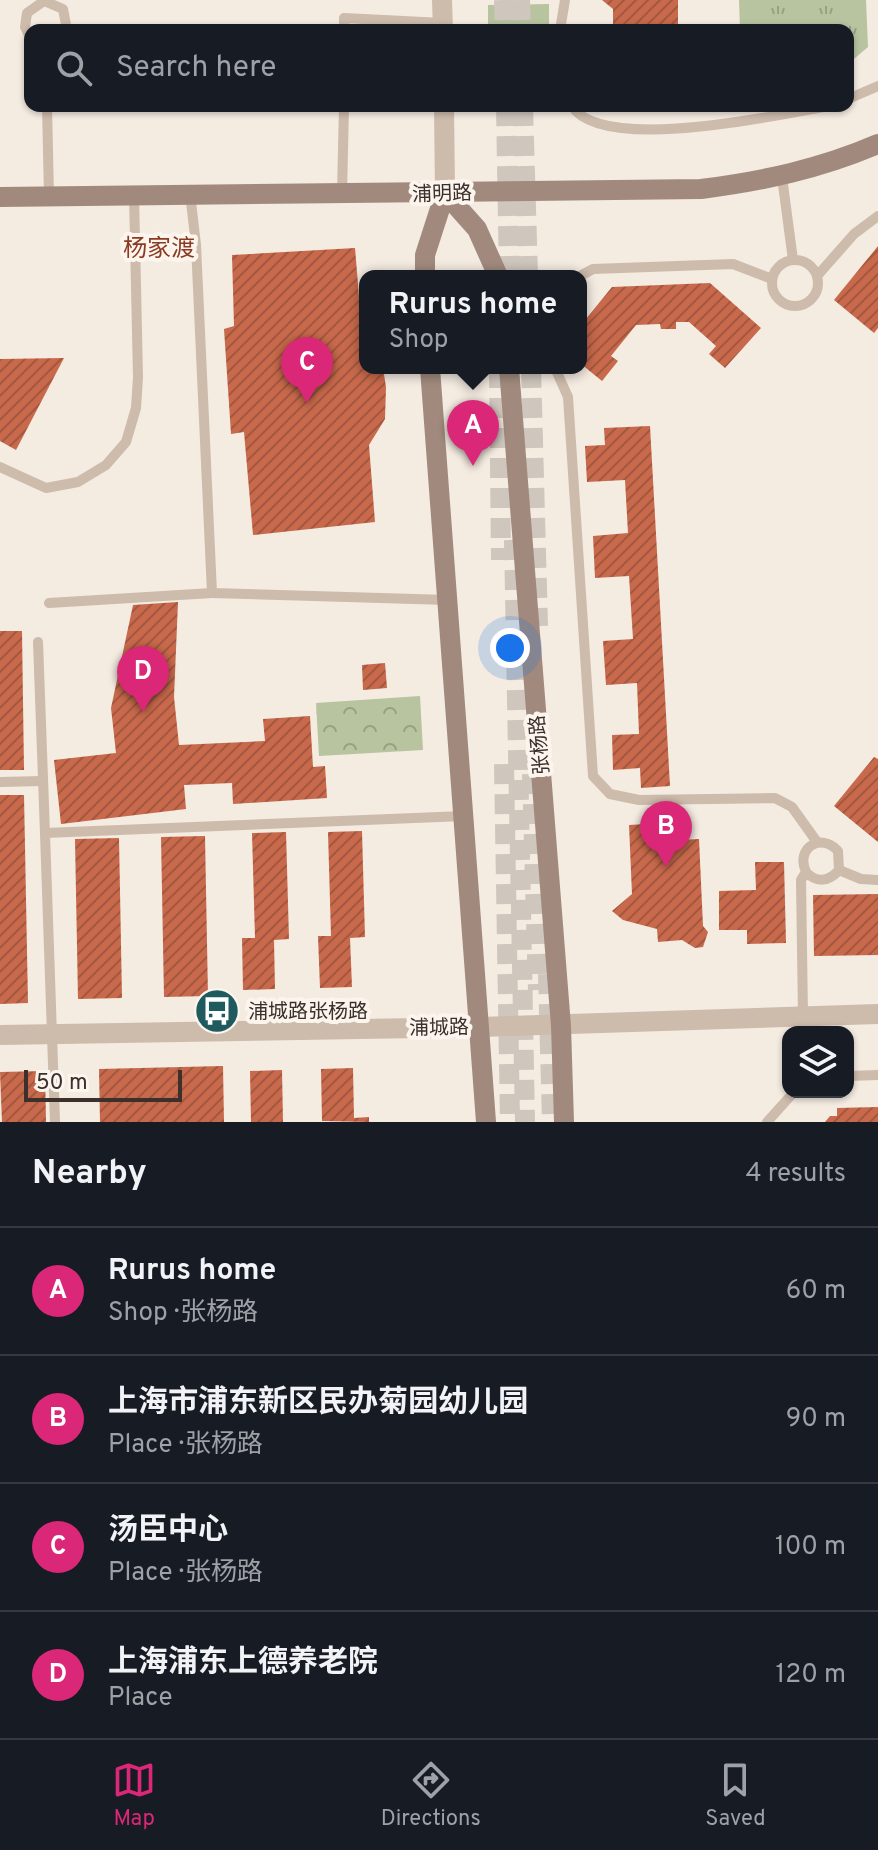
<!DOCTYPE html>
<meta charset="utf-8">
<style>
:root{--surface:#171b24;--page:#20242c;--text:#f1f3f6;--muted:#9ea1a6;--line:#363941;--accent:#db2777}
body{margin:0;font-family:Overpass,"Noto Sans SC",sans-serif;background:var(--page);color:var(--text)}
.controls{position:absolute;right:24px;bottom:24px;display:grid;overflow:hidden;border-radius:16px;box-shadow:0 2px 6px #0004}
.controls button{width:72px;height:72px;display:grid;place-items:center;padding:0;border:0;border-bottom:2px solid var(--line);background:var(--surface);color:var(--text);font:40px sans-serif}
.scale{position:absolute;left:24px;bottom:20px;width:158px;box-sizing:border-box;padding-left:8px;border:4px solid #3b302b;border-top:0;font-size:22px;line-height:28px;white-space:nowrap;color:#3b302b;-webkit-text-stroke:6px #fbf5ee;paint-order:stroke}
.you{position:absolute;left:510px;top:648px;width:28px;height:28px;margin:-20px;border:6px solid #fff;border-radius:50%;background:#1a73e8;box-shadow:0 0 0 12px #1a73e833}
.badge{display:grid;place-items:center;width:52px;height:52px;border-radius:50%;background:var(--accent);color:#fff;font-size:26px;font-weight:700}
.pin{position:absolute;translate:-50% -66px;filter:drop-shadow(0 2px 4px #0008)}
.pin::after{content:'';position:absolute;top:42px;width:28px;height:24px;background:inherit;clip-path:polygon(0 0,100% 0,50% 100%)}
.popup{position:absolute;left:359px;top:270px;width:228px;height:104px;box-sizing:border-box;display:grid;place-content:center;border-radius:16px;background:var(--surface);filter:drop-shadow(0 2px 6px #0005);font-size:26px;white-space:nowrap;color:var(--muted)}
.popup b{font-size:30px;color:var(--text)}
.popup::after{content:'';position:absolute;left:50%;top:100%;margin-left:-16px;border:16px solid transparent;border-top-color:var(--surface)}
.list{margin:0;padding:0;list-style:none}
h2{display:flex;justify-content:space-between;align-items:center;height:104px;margin:0;padding:0 32px;font-size:34px}
h2 small{font-size:26px;font-weight:400;color:var(--muted)}
.list li{display:grid;grid-template-columns:52px 1fr auto;gap:24px;align-items:center;box-sizing:border-box;height:128px;padding:0 32px;border-top:2px solid var(--line)}
.list b{display:block;font-size:30px;white-space:nowrap}
.list p{margin:0;font-size:26px;white-space:nowrap;color:var(--muted)}
.list em{font-size:26px;font-style:normal;color:var(--muted)}
.icon{flex:none;width:44px;height:44px;fill:none;stroke:currentColor;stroke-width:2;stroke-linecap:round;stroke-linejoin:round}
.map{position:relative;flex:none;width:878px;height:1122px;overflow:hidden}
.search{position:absolute;background:var(--surface);box-shadow:0 2px 6px #0004;left:24px;right:24px;top:24px;height:88px;display:flex;align-items:center;gap:20px;box-sizing:border-box;padding:0 28px;border-radius:16px;color:var(--muted);font-size:30px}
.sheet{height:616px;background:var(--surface)}
nav{display:flex;justify-content:space-around;align-items:center;box-sizing:border-box;height:112px;border-top:2px solid var(--line);background:var(--surface);font-size:22px;color:var(--muted)}
nav a{display:grid;justify-items:center;gap:4px}
nav .on{color:var(--accent)}
.map>svg:first-child{display:block}
.grass{fill:url(#grass-tufts)}
.forest{fill:url(#forest-crowns)}
.green{fill:#b8c4a0}
.building{fill:url(#building-hatch)}
.lines{fill:none;stroke-linecap:round;stroke-linejoin:round}
.secondary-tunnel{stroke:#cfc6bd;stroke-width:20;stroke-dasharray:20 10;stroke-linecap:butt}
.service{stroke:#cdbbac;stroke-width:10}
.minor{stroke:#cdbbac;stroke-width:20}
.tertiary{stroke:#cdbbac;stroke-width:20}
.secondary{stroke:#a18a7d;stroke-width:20}
.labels{text-anchor:middle;stroke-width:8;stroke-linejoin:round;paint-order:stroke}
.street-label{font-size:20px;fill:#3b302b;stroke:#fbf5ee}
.poi-label{font-size:20px;fill:#3b302b;stroke:#fbf5ee;text-anchor:start}
.quarter-label{font-size:24px;fill:#8c3b22;stroke:#fbf5ee}
</style>
<div class="map">
<svg width="878" height="1122" viewBox="0 0 878 1122">
<defs>
<pattern id="grass-tufts" width="24" height="20" patternUnits="userSpaceOnUse" patternTransform="scale(2)"><rect width="24" height="20" fill="#b8c4a0"/><path d="M3 7l-1-3M5 7V3M7 7l1-3M15 17l-1-3M17 17v-4M19 17l1-3" fill="none" stroke="#97a083"/></pattern>
<pattern id="forest-crowns" width="20" height="18" patternUnits="userSpaceOnUse" patternTransform="scale(2)"><rect width="20" height="18" fill="#b8c4a0"/><path d="M2 6a3 3 0 1 1 6 0M12 15a3 3 0 1 1 6 0" fill="none" stroke="#97a083"/></pattern>
<pattern id="building-hatch" width="6" height="6" patternUnits="userSpaceOnUse" patternTransform="scale(2)"><rect width="6" height="6" fill="#c8694b"/><path d="M-1 1l2-2M0 6l6-6M5 7l2-2" fill="none" stroke="#a4573f"/></pattern>
</defs>
<rect width="100%" height="100%" fill="#f4ebe1"/>
<path class="grass" d="M739,0h127l2,47 -20,17v-34h-108z"/>
<path class="forest" d="M420,696l3,54 -104,6 -3,-53z"/>
<path class="green" d="M549,4v26h-61v-25z"/>
<g class="building">
<path d="M602,0h76v30h-65v-21z"/>
<path d="M878,246v82l-4,5 -40,-33z"/>
<path d="M355,248l10,120h18l3,19 -1,32 -16,26 6,77 -122,13 -9,-103 -13,2 -7,-105 10,-3 -2,-71z"/>
<path d="M710,283l51,45 -36,40 -16,-14 7,-8 -27,-24h-13v7h-15l-1,-5 -24,1 -25,31 7,5 -16,20 -21,-17v-39l31,-38z"/>
<path d="M64,358l-48,92 -16,-9v-82z"/>
<path d="M650,426l20,360 -29,2 -1,-20 -27,2 -1,-35 27,-1 -2,-51 -31,2 -3,-44 30,-2 -4,-63 -34,2 -2,-42 35,-3 -3,-53 -38,2 -2,-36 20,-1 -1,-17z"/>
<path d="M178,602l-4,95 5,48 86,-4 -2,-22 47,-3 3,51 12,-1 2,32 -94,6 -1,-21 -48,2 2,24 -125,15 -7,-64 62,-7 -5,-45 22,-103z"/>
<path d="M0,631h22l2,139h-24z"/>
<path d="M385,663l2,25 -24,2 -1,-25z"/>
<path d="M874,757l4,2v83l-44,-36z"/>
<path d="M0,795h24l4,208 -28,1z"/>
<path d="M679,822l1,18 19,-1 4,87 5,6 -5,15 -8,1 -13,-8 -24,2 -1,-13 -34,-9 -11,-9 20,-17 -3,-69z"/>
<path d="M362,831l3,106 -15,1 2,49 -32,1 -2,-52h13l-3,-104z"/>
<path d="M286,832l3,107 -15,1 1,49 -32,1 -1,-52h13l-3,-105z"/>
<path d="M205,836l3,160 -44,1 -3,-160z"/>
<path d="M119,838l3,160 -44,1 -3,-160z"/>
<path d="M755,862h29l2,81 -39,1v-14h-28v-39l37,-1z"/>
<path d="M878,894v61l-64,1 -1,-61z"/>
<path d="M223,1066l1,56h-124l-1,-53z"/>
<path d="M353,1068l1,50 15,-1v5l-47,-1 -1,-52z"/>
<path d="M282,1070l1,52h-32l-1,-51z"/>
<path d="M45,1071l1,51h-44l-2,-50z"/>
<path d="M878,1107v15h-53l5,-6h7v-8z"/>
</g>
<g class="lines">
<g class="secondary-tunnel">
<path d="M504,0l1,30"/>
<path d="M520,0l1,30"/>
<path d="M506,106l3,170"/>
<path d="M523,106l5,170"/>
<path d="M499,368l2,192"/>
<path d="M531,368l7,258"/>
<path d="M514,540l11,582"/>
<path d="M504,764l6,358"/>
<path d="M532,774l6,216"/>
<path d="M548,974l4,148"/>
</g>
<g class="service">
<path d="M344,30v-12l99,5"/>
<path d="M560,30l5,-30"/>
<path d="M30,37l-5,-10 2,-14 17,-12 19,8 4,21"/>
<path d="M848,99l30,-13"/>
<path d="M47,106l2,90"/>
<path d="M572,106c30,48 206,9 257,0"/>
<path d="M782,177l11,83"/>
<path d="M190,193l6,52 16,348 236,7"/>
<path d="M342,194l2,-88"/>
<circle cx="795" cy="283" r="23"/>
<path d="M580,276l13,-7 140,-5 39,15"/>
<path d="M817,276l37,-42 24,-18"/>
<path d="M555,368l13,29 25,379 17,18 29,6 136,-2 17,9 25,35"/>
<path d="M0,467l46,21 32,-6 28,-17 20,-23 10,-34 2,-31 -4,-182"/>
<path d="M49,603l163,-10"/>
<path d="M38,642l7,191"/>
<path d="M0,782l43,-1"/>
<path d="M839,870l22,9 17,1"/>
<path d="M803,1017l-2,-137 5,-8c-11,-24 15,-40 32,-21l1,19c-10,12 -23,13 -33,2"/>
<path d="M848,1076l30,-1"/>
<path d="M55,1122l-10,-289 419,-17"/>
<path d="M767,1122l27,-30"/>
</g>
<g class="minor">
<path d="M442,0l1,30"/>
<path d="M444,106l1,87"/>
<path d="M0,1035l481,-8"/>
</g>
<path class="tertiary" d="M481,1027l397,-13"/>
<g class="secondary">
<path d="M445,193l32,36 21,47"/>
<path d="M0,197l701,-8c62,-8 119,-20 177,-45"/>
<path d="M425,276v-21l20,-62"/>
<path d="M430,368l56,754"/>
<path d="M509,368l52,658 3,96"/>
</g>
</g>
<defs>
<g id="bus-disc" transform="scale(2.3)"><circle r="9.5" fill="#1f5a5e" stroke="#fbf5ee"/><path d="M-5-6H5V4H4V6H2V4H-2V6H-4V4H-5ZM-3.5-4V0h7V-4ZM-3.5 1.2v1.5H-2V1.2ZM2 1.2v1.5H3.5V1.2Z" fill="#fff"/></g>
</defs>
<g fill-rule="evenodd">
<use href="#bus-disc" x="217" y="1011"/>
</g>
<g class="labels">
<g class="street-label">
<text transform="translate(442 193) rotate(-2)" y="7">浦明路</text>
<text transform="translate(539 745) rotate(-95)" y="7">张杨路</text>
<text transform="translate(439 1027) rotate(-1)" y="7">浦城路</text>
</g>
<g class="poi-label">
<text x="248" y="1018">浦城路张杨路</text>
</g>
<g class="quarter-label">
<text x="159" y="256">杨家渡</text>
</g>
</g>
</svg>
<div class="controls">
<button><svg class="icon" aria-label="layers" viewBox="0 0 24 24"><path d="M12 4l9 5-9 5-9-5zM3 14l9 5 9-5"/></svg></button>
</div>
<div class="scale">50 m</div>
<div class="you"></div>
<div class="pin badge" style="left:473px;top:466px">A</div>
<div class="popup"><b>Rurus home</b>Shop</div>
<div class="pin badge" style="left:666px;top:867px">B</div>
<div class="pin badge" style="left:307px;top:403px">C</div>
<div class="pin badge" style="left:143px;top:712px">D</div>
<div class="search"><svg class="icon" aria-label="search" viewBox="0 0 24 24"><circle cx="10" cy="10" r="6"/><path d="M15 15l6 6"/></svg>Search here</div>
</div>
<section class="sheet">
<h2>Nearby<small>4 results</small></h2>
<ul class="list">
<li><span class="badge">A</span><div><b>Rurus home</b><p>Shop · 张杨路</p></div><em>60 m</em></li>
<li><span class="badge">B</span><div><b>上海市浦东新区民办菊园幼儿园</b><p>Place · 张杨路</p></div><em>90 m</em></li>
<li><span class="badge">C</span><div><b>汤臣中心</b><p>Place · 张杨路</p></div><em>100 m</em></li>
<li><span class="badge">D</span><div><b>上海浦东上德养老院</b><p>Place</p></div><em>120 m</em></li>
</ul>
</section>
<nav>
<a class="on"><svg class="icon" aria-label="map" viewBox="0 0 24 24"><path d="M3 6l6-2 6 2 6-2v14l-6 2-6-2-6 2zM9 4v14M15 6v14"/></svg>Map</a>
<a><svg class="icon" aria-label="directions" viewBox="0 0 24 24"><path d="M12 3l9 9-9 9-9-9zM9 14v-3h6M13 9l2 2-2 2"/></svg>Directions</a>
<a><svg class="icon" aria-label="saved" viewBox="0 0 24 24"><path d="M7 4h10v16l-5-4-5 4z"/></svg>Saved</a>
</nav>
